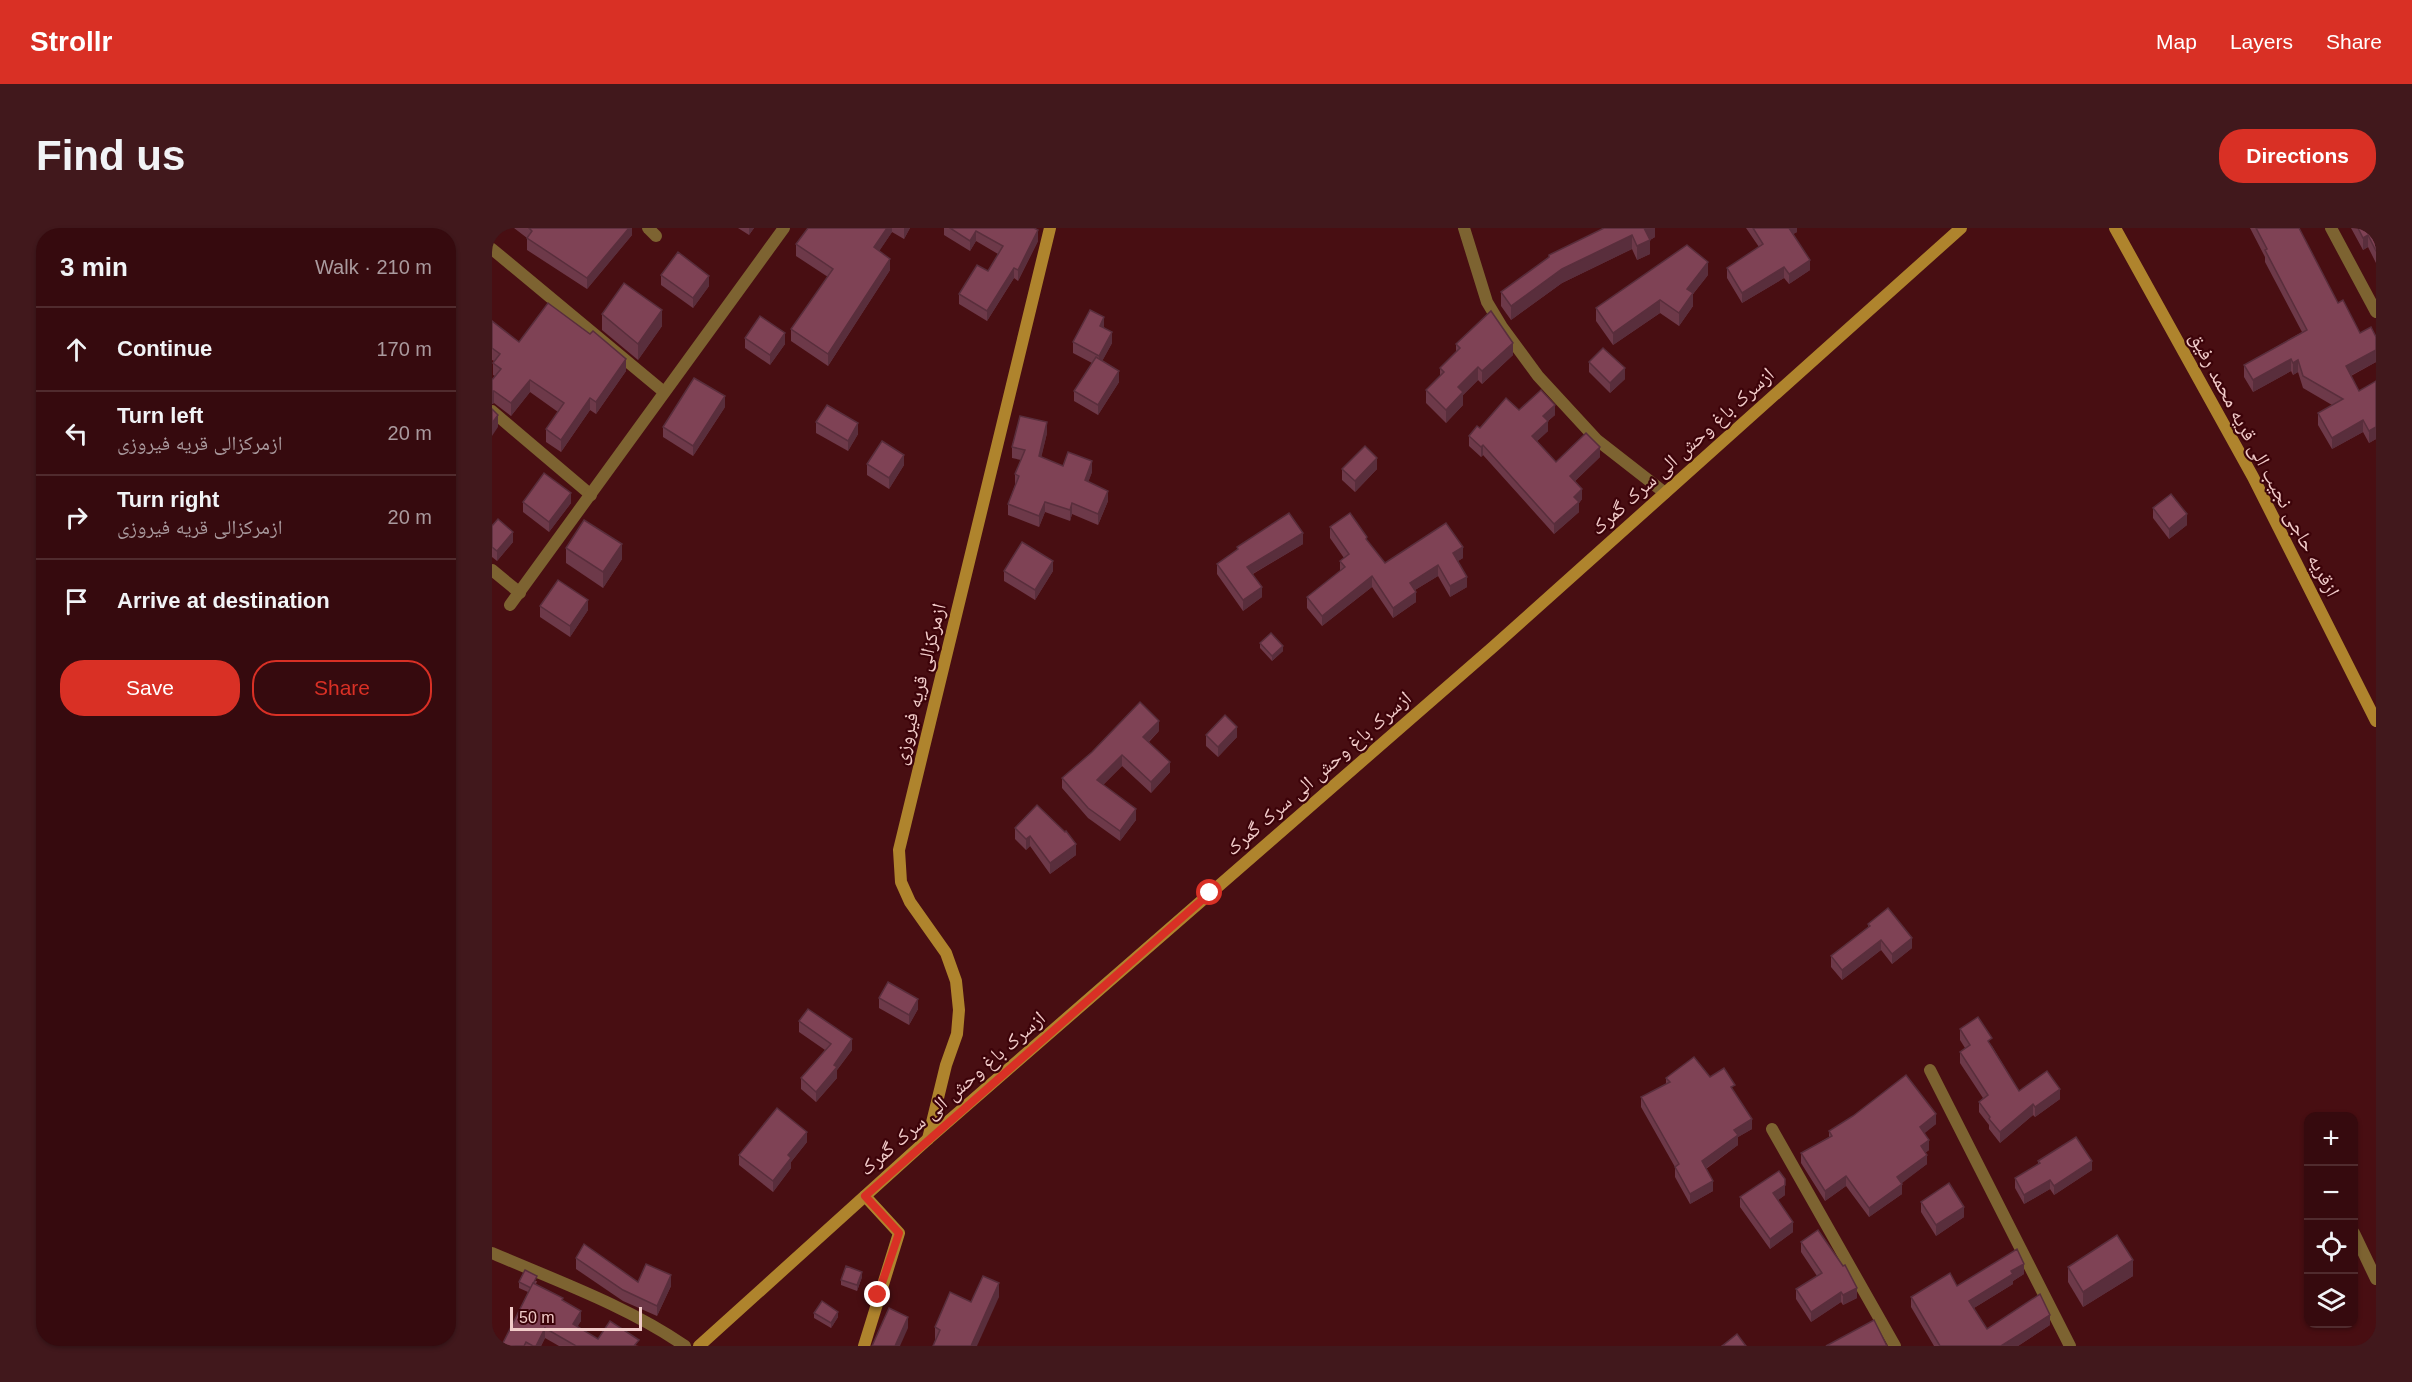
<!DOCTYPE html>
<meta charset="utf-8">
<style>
:root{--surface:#360a0e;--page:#41181c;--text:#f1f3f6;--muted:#aa9a9e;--line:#502b2e;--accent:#d93025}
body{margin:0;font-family:Helvetica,"Noto Naskh Arabic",sans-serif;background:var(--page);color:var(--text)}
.controls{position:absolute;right:18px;bottom:18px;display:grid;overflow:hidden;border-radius:12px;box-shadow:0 2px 4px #0004}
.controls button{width:54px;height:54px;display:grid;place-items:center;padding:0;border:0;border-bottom:2px solid var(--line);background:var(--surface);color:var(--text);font:30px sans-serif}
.scale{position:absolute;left:18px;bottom:15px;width:132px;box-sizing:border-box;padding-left:6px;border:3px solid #f1cbc9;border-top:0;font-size:16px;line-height:21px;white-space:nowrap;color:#f1cbc9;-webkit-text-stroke:4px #3c0309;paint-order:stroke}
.stop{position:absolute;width:18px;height:18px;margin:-14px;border:4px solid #d93025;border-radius:50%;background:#fff}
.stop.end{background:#d93025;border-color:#fff;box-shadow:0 2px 6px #0008}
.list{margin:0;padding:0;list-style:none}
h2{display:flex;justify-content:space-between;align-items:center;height:78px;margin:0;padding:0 24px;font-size:26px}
h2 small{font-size:20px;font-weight:400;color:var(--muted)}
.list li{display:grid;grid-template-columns:39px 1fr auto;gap:18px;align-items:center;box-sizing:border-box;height:84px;padding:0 24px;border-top:2px solid var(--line)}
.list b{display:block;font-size:22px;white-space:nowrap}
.list p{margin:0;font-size:20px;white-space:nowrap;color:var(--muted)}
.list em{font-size:20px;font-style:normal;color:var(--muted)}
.actions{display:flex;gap:12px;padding:18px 24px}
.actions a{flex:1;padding:14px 0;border:2px solid var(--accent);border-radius:24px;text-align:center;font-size:21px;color:var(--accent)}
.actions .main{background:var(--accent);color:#fff}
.icon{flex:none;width:33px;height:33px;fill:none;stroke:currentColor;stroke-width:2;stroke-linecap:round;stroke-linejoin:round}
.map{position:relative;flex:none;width:1884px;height:1118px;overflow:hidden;border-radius:24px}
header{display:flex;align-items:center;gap:36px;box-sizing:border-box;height:84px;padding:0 30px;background:var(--accent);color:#fff}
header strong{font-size:28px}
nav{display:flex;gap:33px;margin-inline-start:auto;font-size:21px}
.intro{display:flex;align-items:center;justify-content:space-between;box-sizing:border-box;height:144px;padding:0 36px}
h1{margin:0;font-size:42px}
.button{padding:15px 27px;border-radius:24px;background:var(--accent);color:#fff;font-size:21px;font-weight:700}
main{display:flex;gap:36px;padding:0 36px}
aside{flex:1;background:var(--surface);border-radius:24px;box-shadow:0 2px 4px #0004}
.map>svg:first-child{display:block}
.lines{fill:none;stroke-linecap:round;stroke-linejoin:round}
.street{stroke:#7d6331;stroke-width:12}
.secondary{stroke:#af842d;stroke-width:12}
.wall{fill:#6d3949}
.shaded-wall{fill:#592e3c}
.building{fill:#7f4255;stroke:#592e3c;stroke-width:1.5}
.route{stroke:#d93025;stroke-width:8}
.labels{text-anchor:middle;stroke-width:4.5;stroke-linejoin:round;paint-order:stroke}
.street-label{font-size:20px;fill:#f1cbc9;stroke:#3c0309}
</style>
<header>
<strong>Strollr</strong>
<nav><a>Map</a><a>Layers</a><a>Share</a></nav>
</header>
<div class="intro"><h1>Find us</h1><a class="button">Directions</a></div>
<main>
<aside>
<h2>3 min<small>Walk · 210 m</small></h2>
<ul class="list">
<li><svg class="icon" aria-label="ahead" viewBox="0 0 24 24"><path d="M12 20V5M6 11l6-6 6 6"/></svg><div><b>Continue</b></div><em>170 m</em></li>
<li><svg class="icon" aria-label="left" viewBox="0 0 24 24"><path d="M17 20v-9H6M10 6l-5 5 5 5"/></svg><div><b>Turn left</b><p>ازمرکزالی قریه فیروزی</p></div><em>20 m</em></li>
<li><svg class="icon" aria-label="right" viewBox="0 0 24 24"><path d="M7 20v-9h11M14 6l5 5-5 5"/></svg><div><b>Turn right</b><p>ازمرکزالی قریه فیروزی</p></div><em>20 m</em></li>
<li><svg class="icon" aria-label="arrive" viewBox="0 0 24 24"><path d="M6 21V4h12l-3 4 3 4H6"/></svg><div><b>Arrive at destination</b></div></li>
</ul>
<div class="actions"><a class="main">Save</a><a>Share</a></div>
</aside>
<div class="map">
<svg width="1884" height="1118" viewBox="0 0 1884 1118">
<rect width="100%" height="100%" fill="#480e12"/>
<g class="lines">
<g class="street">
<path d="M156,0l8,8"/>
<path d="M972,0l23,74 15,25 36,49 59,64 68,53"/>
<path d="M1839,0l45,84"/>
<path d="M0,21l172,143"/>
<path d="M0,183l99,84"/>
<path d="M0,342l28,23"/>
<path d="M18,377l274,-377"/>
<path d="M1438,842l140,276"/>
<path d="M1280,901l123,217"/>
<path d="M1862,1005l22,46"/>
<path d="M0,1025c65,28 135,53 193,93"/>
</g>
<g class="secondary">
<path d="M1623,0l138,249 123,244"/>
<path d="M436,911l18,-74 11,-31 2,-24 -3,-29 -10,-28 -36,-51 -9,-20 -2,-32 151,-622"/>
<path d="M207,1118l229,-207 565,-492 468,-419"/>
<path d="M372,1118l35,-113 -34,-37"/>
</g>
</g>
<g class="wall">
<path d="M22,0h118v7l-45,54 -60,-39v-12z"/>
<path d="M246,0h16l-5,7z"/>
<path d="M316,0h102l-6,11 -12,-7 -13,19 11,19 -62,96 -37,-25v-12l37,-52 -32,-21v-12z"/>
<path d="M452,0h90l4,13 -20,40 -4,-3 -27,43 -28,-17v-10l29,-23 10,-17 -22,-13 -6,10 -26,-16z"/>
<path d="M1163,0v9l-5,3v14l-13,6 -5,-11 -70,34 -51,37 -10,-14v-14l48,-35v-2z"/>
<path d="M1254,0h51v4l-4,2 17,36 -21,14 -5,-6 -42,25 -15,-25v-10l32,-21z"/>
<path d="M1758,0h49l39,75 22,30 16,4v25l-25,14 8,15 17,-10v58l-7,4 -6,-11 -31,17 -14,-24v-12l14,-8 -29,-17 -5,-16 -5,3 -2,-4 -38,21 -9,-15v-12l58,-33 -37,-70v-5z"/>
<path d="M1859,0h25v35l-8,-16 -5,3z"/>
<path d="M169,47l48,11 -16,22 -32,-23z"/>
<path d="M1216,47l-15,19v12l-14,20 -19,-13 -47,32 -17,-24v-13z"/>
<path d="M110,86l60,12 -24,34 -36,-30z"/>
<path d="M0,93l27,21 107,29 -30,43 -6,-4 -29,42 -15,-10v-13l12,-17 -28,-20 -19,24 -17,-13 -2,1v-24l3,-4 -2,-1v-12l1,-2 -2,-1z"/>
<path d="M612,99l8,16 -10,18 17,21 -21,33 -24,-14v-10l18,-28 -19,-10v-11z"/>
<path d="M253,110l40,6 -15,21 -25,-17z"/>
<path d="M964,116l57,11 -31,29 -4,-4 -15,15v10l-17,18 -20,-20v-13l14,-14v-8l16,-16z"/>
<path d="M1097,134l36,17 -15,14 -21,-21z"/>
<path d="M233,179l-32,49 -30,-19v-10z"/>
<path d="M1027,182l36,5 -7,6v10l-11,10 19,21 44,-5 -25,24 7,18 -3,4v9l-25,22 -71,-79 -2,2 -12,-11v-10l11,-8z"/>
<path d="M324,194l42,12 -10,17 -32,-18z"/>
<path d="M555,205l-6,24 22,9 29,6 -4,10 20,19 -10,24 -26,-11 -2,7 -25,-9 -6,15 -31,-12v-11l7,-19v-11l6,-14 -9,-2v-11z"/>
<path d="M375,236l37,1 -15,24 -22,-14z"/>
<path d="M850,241h35l-22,23 -13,-12z"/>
<path d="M31,274l48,1 -22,29 -26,-20z"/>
<path d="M1661,280l34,17 -18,14 -16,-21z"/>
<path d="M0,298l21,16 -16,19 -5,-4z"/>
<path d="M838,299l37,14 18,22 78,-5 -5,3 9,26 -17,10 -12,-21 -23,14 1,12 -23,16 -21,-31 -50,39 -15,-18v-11l33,-26v-10l4,-3 -14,-20z"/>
<path d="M811,316l-50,30 9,23 -19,14 -26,-37v-10l20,-14v-3z"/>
<path d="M74,320l56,11 -19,29 -37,-25z"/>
<path d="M512,343h49l-18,29 -31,-19z"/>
<path d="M48,378l48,4 -18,27 -30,-20z"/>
<path d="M768,415l23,8 -11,10 -12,-13z"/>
<path d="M667,503l-10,11 21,30 -19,21 -29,-27 -19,19 33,35 -16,21 -32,-23 -26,-30v-10z"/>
<path d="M714,507l31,2 -19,20 -12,-11z"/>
<path d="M523,600l61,27 -26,19 -20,-28 -4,4 -11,-11z"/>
<path d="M1376,696l44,24 -20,16 -11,-14 -39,30 -11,-13v-11l37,-29z"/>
<path d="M387,770l39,11 -9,16 -30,-17z"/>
<path d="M307,793l53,29 -15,20v8l-21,24 -15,-13v-11l24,-28 -26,-18z"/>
<path d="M1468,801l32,17 27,45 41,8 -25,18 -2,-2 -33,28 -11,-14v-4l-10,-13v-10l4,-4 -23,-35v-11l5,-4 -5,-8z"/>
<path d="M1218,849l25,16 17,36 -14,8v8l-32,24 7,22 -23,13 -15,-27v-10l-34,-60v-10l25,-13v-6z"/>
<path d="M1444,896l-12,9 5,17 -4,3 2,11 -26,19 1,11 -33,23 -23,-31 -21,15 -24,-38v-10l28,-16v-6z"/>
<path d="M315,914l-16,20v6l-18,24 -34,-27v-10z"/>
<path d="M1546,933l54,9 -38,25 -4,-6 -26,15 -9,-16v-10l23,-14z"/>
<path d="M1293,967l-7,5 15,32 -23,17 -30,-42v-10z"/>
<path d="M1429,974l43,15 -28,19 -15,-24z"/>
<path d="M1309,1014l42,24 14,32 -14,7 -2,-3 -30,20 -15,-23v-10l21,-13 -16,-24z"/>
<path d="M84,1030l62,24 33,4 -14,30 -34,-15 -47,-32z"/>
<path d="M1576,1039l65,9 -50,31 -15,-25z"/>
<path d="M1532,1046l-11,7v3l-39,24 13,21 63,-4 -32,21h-84l-23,-39v-10l46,-11z"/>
<path d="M370,1049l-5,14 -16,-6v-5z"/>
<path d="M45,1053l-1,3 27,16 18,21 -4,5 21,13 41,7h-80l-14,-8 -4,8h-39l26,-54 -9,-4v-6z"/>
<path d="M507,1069l-64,44v-14l36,-25z"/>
<path d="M322,1085l24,4 -7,11 -17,-10z"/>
</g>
<g class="shaded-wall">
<path d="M137,0h3v7l-45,54v-11z"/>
<path d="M257,0h5l-5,7z"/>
<path d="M395,0h5v4l-18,27v-12z"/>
<path d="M412,0h6l-6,11z"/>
<path d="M1152,0h11v9l-5,3v14l-13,6v-14z"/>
<path d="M1296,0h9v4l-9,5z"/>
<path d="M546,2v11l-20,40v-11z"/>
<path d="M484,3v10l-6,10v-10z"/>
<path d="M1140,7v14l-70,34 -51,37v-14l51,-37z"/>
<path d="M1876,7v12l-5,3v-12z"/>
<path d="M398,31v11l-62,96v-12z"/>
<path d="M1318,32v10l-21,14v-10z"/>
<path d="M1216,34v13l-15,19v12l-14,20v-13l8,-24z"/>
<path d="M1292,39v11l-42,25v-10z"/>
<path d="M522,40v10l-27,43v-10z"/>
<path d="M217,48v10l-16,22v-10z"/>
<path d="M1168,72v13l-47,32v-12z"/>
<path d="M170,82v16l-24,34v-16z"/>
<path d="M612,89v10l-4,9v-10z"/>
<path d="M620,104v11l-13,24v-11z"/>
<path d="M293,105v11l-15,21v-10z"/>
<path d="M1021,115v12l-31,29v-13z"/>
<path d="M1884,122v12l-30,16v-12z"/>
<path d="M134,131v12l-30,43v-12z"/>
<path d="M1799,131v12l-38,21v-12z"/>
<path d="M1806,132v12l-5,3v-12z"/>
<path d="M986,139v13l-15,15v10l-17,18v-13l12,-23z"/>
<path d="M1133,140v11l-15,14v-10z"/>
<path d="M627,143v11l-21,33v-10z"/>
<path d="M38,152v12l-19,24v-13z"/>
<path d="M0,163h2v12l-2,1z"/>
<path d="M233,168v11l-32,49v-10z"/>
<path d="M98,170v12l-29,42v-12z"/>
<path d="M1063,177v10l-7,6v10l-16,15v-10l11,-20z"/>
<path d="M6,187v12l-6,9v-13z"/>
<path d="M1871,192v12l-31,17v-11z"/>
<path d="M555,194v11l-8,34v-11z"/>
<path d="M366,195v11l-10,17v-10z"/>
<path d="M1884,199v12l-7,4v-12z"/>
<path d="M991,217v10l-2,2v-10z"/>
<path d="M1108,219v10l-30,29v-10z"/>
<path d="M412,227v10l-15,24v-11z"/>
<path d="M885,230v11l-22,23v-11z"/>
<path d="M600,233v11l-7,19v-11z"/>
<path d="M1090,261v10l-3,4v9l-25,22v-10l20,-27z"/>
<path d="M616,263v10l-10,24v-11z"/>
<path d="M79,265v10l-22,29v-10z"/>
<path d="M553,274v10l-6,15v-11z"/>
<path d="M580,275v11l-2,7v-11z"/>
<path d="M1695,286v11l-18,14v-10z"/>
<path d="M21,304v10l-16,19v-10z"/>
<path d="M811,305v11l-56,33v-10z"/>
<path d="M130,316v15l-19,29v-16z"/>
<path d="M971,319v11l-10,6v-11z"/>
<path d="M561,333v10l-18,29v-10z"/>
<path d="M946,337v11l-28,17v-10z"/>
<path d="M880,348v11l-50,39v-10z"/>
<path d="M975,349v10l-17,10v-11z"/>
<path d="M770,359v10l-19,14v-11z"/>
<path d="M924,364v10l-23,16v-10z"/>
<path d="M96,372v10l-18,27v-11z"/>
<path d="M791,418v5l-11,10v-5z"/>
<path d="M667,493v10l-16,16v-10z"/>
<path d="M745,499v10l-19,20v-10z"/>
<path d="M630,527v11l-25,25v-11z"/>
<path d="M678,534v10l-19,21v-11z"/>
<path d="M644,581v11l-16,21v-10z"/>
<path d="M538,608v10l-4,4v-11z"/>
<path d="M584,616v11l-26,19v-11z"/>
<path d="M1420,710v10l-20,16v-10z"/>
<path d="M1389,712v10l-39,30v-10z"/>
<path d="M426,771v10l-9,16v-10z"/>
<path d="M360,811v11l-15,20v8l-21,24v-10z"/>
<path d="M1568,861v10l-25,18v-10z"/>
<path d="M1541,876v11l-33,28v-11z"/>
<path d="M1444,886v10l-16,13v-10z"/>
<path d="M1260,891v10l-14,8v8l-36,26v-10l32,-31z"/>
<path d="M315,904v10l-16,20v6l-18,24v-11l15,-26z"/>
<path d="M1437,912v10l-8,6v-10z"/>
<path d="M1435,927v9l-30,23v-10z"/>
<path d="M1600,933v9l-38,25v-9z"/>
<path d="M1354,948v10l-21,15v-10z"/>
<path d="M1558,952v9l-26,15v-9z"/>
<path d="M1221,953v10l-23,13v-10z"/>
<path d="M1410,956v10l-33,23v-9z"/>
<path d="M1293,957v10l-12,9v-11z"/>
<path d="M1472,979v10l-28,19v-11z"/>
<path d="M1301,994v10l-23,17v-10z"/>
<path d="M1641,1032v16l-50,31v-15z"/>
<path d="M1532,1036v10l-11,7v3l-44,27v-10l42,-30z"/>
<path d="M370,1044v5l-5,14v-6z"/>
<path d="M179,1047v11l-14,30v-10z"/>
<path d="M507,1055v14l-22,49h-6z"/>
<path d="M1365,1060v10l-14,7v-10z"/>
<path d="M1349,1064v10l-30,20v-10z"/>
<path d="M89,1083v10l-8,13v-10z"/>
<path d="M346,1084v5l-7,11v-5z"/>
<path d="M1558,1087v10l-32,21h-17z"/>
<path d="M416,1089v11l-8,18h-5z"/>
<path d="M53,1100v10l-4,8h-5z"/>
</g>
<g class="building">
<path d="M37,0h100l-42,50 -60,-40 5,-7z"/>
<path d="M316,0h79l-13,19 16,12 -62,95 -37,-25 42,-60 -37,-25z"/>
<path d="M458,0h84l4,2 -20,40 -4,-2 -27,43 -28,-17 18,-29 11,6 15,-25 -27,-15 -6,10z"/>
<path d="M1112,0h41h-1l6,12 -13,6 -5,-11 -70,34 -51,37 -10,-14 48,-35v-2z"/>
<path d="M1261,0h36l21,32 -21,14 -5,-7 -42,26 -15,-25 36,-24z"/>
<path d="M1764,0h43l39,75 5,-3 17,33 11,-6 5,10v13l-30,16 13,25 17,-10v46l-7,4 -6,-11 -31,18 -14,-25 25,-14 -40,-23 -5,-16 -5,3 -2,-4 -38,21 -9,-15 63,-35 -42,-80 2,-1z"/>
<path d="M1866,0h18v23l-8,-16 -5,3z"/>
<path d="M1195,17l21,17 -21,27 6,4 -14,20 -19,-13 -47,33 -17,-25z"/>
<path d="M186,24l31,24 -16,22 -32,-23z"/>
<path d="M132,55l38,27 -24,34 -36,-30z"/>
<path d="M56,75l42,31 3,-3 33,28 -30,43 -6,-4 -29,42 -15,-11 18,-26 -34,-23 -19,23 -17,-12h-2v-11l9,-11 -8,-6 7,-9 -8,-6v-27l27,21z"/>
<path d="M598,82l14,7 -4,9 12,6 -13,24 -26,-14z"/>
<path d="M999,83l22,32 -31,28 -4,-4 -20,20 5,5 -17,18 -20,-20 18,-18 -4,-4 20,-20 -4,-4z"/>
<path d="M268,88l25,17 -15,22 -25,-17z"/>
<path d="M1111,120l22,20 -15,15 -21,-21z"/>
<path d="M604,129l23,14 -21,34 -24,-14z"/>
<path d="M202,150l31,18 -32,50 -30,-19z"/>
<path d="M1049,162l14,15 -12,11 5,5 -16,15 24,26 30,-29 14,14 -30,29 12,13 -8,8 5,5 -25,22 -71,-79 -2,2 -12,-11 8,-10 3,2 26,-30 13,12z"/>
<path d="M335,177l31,18 -10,18 -32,-19z"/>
<path d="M0,181l6,6 -6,8z"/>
<path d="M528,188l27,6 -8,34 24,10 5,-14 24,9 -7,19 23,11 -10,23 -26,-11 -2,7 -25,-8 -6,14 -31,-12 11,-28 -4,-2 10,-24 -13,-3z"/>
<path d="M390,213l22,14 -15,23 -22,-14z"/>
<path d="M873,218l12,12 -22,23 -13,-12z"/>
<path d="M52,245l27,20 -22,29 -26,-20z"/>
<path d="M1679,266l16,20 -18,15 -16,-21z"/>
<path d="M797,285l14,20 -56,34 15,20 -19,13 -26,-36 21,-15 -1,-2z"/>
<path d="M858,285l17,24 -1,2 19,24 61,-40 17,24 -10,6 14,24 -17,9 -12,-21 -28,18 6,9 -23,16 -21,-32 -50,40 -15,-19 38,-30 -5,-6 9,-7 -19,-27z"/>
<path d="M6,291l15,13 -16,19 -5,-4v-21z"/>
<path d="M92,292l38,24 -19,28 -37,-24z"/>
<path d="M530,314l31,19 -18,29 -31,-19z"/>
<path d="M66,352l30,20 -18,26 -30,-20z"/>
<path d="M779,405l12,13 -11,10 -12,-13z"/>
<path d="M648,474l19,19 -16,16 27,25 -19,20 -29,-27 -25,25 39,29 -16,22 -32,-23 -26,-30 30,-26z"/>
<path d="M733,487l12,12 -19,20 -12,-12z"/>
<path d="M545,577l28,27 1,-1 10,13 -26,19 -20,-27 -4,3 -11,-11z"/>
<path d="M1396,680l24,30 -20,16 -11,-14 -39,30 -11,-14 39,-30 -2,-2z"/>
<path d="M396,754l30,17 -9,16 -30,-17z"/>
<path d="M316,781l44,30 -18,26 3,2 -21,25 -15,-14 30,-34 -32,-23z"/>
<path d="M1486,789l14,21 -4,3 31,50 28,-20 13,18 -25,18 -2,-3 -33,28 -11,-13 1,-2 -11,-15 9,-7 -28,-43 10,-7 -10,-16z"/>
<path d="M1202,829l16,20 14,-9 11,17 -4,2 21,32 -18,11 4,5 -36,26 11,20 -23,13 -15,-27 4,-3 -38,-67 29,-15 -4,-4z"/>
<path d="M1414,847l30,39 -16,13 9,13 -8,6 6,9 -30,22 5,7 -33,24 -23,-32 -21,15 -24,-38 31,-17 -3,-5 24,-15z"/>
<path d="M285,880l30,24 -19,23 3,3 -18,23 -34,-26z"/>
<path d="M1584,909l16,24 -38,25 -4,-6 -26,15 -9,-17 25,-15 -2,-2z"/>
<path d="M1287,943l6,8v6l-12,8 20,29 -23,17 -30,-42z"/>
<path d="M1457,955l15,24 -28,18 -15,-23z"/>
<path d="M1326,1002l25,36 2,-1 12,23 -14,7 -2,-3 -30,20 -15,-23 26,-16 -21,-31z"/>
<path d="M1625,1007l16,25 -50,32 -15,-25z"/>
<path d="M92,1016l54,38 8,-18 25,11 -14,31 -34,-16 -47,-32z"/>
<path d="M1525,1021l7,15 -13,7 2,3 -44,27 18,28 53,-35 10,21 -49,31h-61l-29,-49 39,-24 7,13z"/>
<path d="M354,1038l16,6 -5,13 -16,-5z"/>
<path d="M33,1042l12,6 -6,12 -12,-6z"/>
<path d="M491,1048l16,7 -28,63h-38l7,-16 -5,-3 15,-35 21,10z"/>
<path d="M41,1055l30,15 -1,2 19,11 -8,13 25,15 12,-18 29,19 -5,6h-58l-31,-18 -9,18h-3l-7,-4 -2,4h-20l-2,-1z"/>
<path d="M330,1073l16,11 -7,11 -17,-10z"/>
<path d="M397,1080l19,9 -13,29h-23z"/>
<path d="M1382,1092l13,26h-61z"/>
<path d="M1245,1106l9,12h-24z"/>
</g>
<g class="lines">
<path class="route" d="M386,1067l21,-62 -34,-37 345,-303"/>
</g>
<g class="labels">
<g class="street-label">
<text transform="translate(1190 223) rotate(-42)" y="7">ازسرک باغ وحش الی سرک گمرک</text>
<text transform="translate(1773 236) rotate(62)" y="7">ازقریه حاجی نجیب الی قریه محمد رفیق</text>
<text transform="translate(427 456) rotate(-76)" y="7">ازمرکزالی قریه فیروزی</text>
<text transform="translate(826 545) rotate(-41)" y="7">ازسرک باغ وحش الی سرک گمرک</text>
<text transform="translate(460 865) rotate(-41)" y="7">ازسرک باغ وحش الی سرک گمرک</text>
</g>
</g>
</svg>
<div class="controls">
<button>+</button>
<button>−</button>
<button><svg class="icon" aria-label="locate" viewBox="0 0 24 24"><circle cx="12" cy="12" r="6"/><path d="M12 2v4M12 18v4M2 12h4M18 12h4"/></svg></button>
<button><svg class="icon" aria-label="layers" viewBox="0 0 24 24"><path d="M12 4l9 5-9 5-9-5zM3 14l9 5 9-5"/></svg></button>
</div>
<div class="scale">50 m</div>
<div class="stop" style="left:718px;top:665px"></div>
<div class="stop end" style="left:386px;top:1067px"></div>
</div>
</main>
